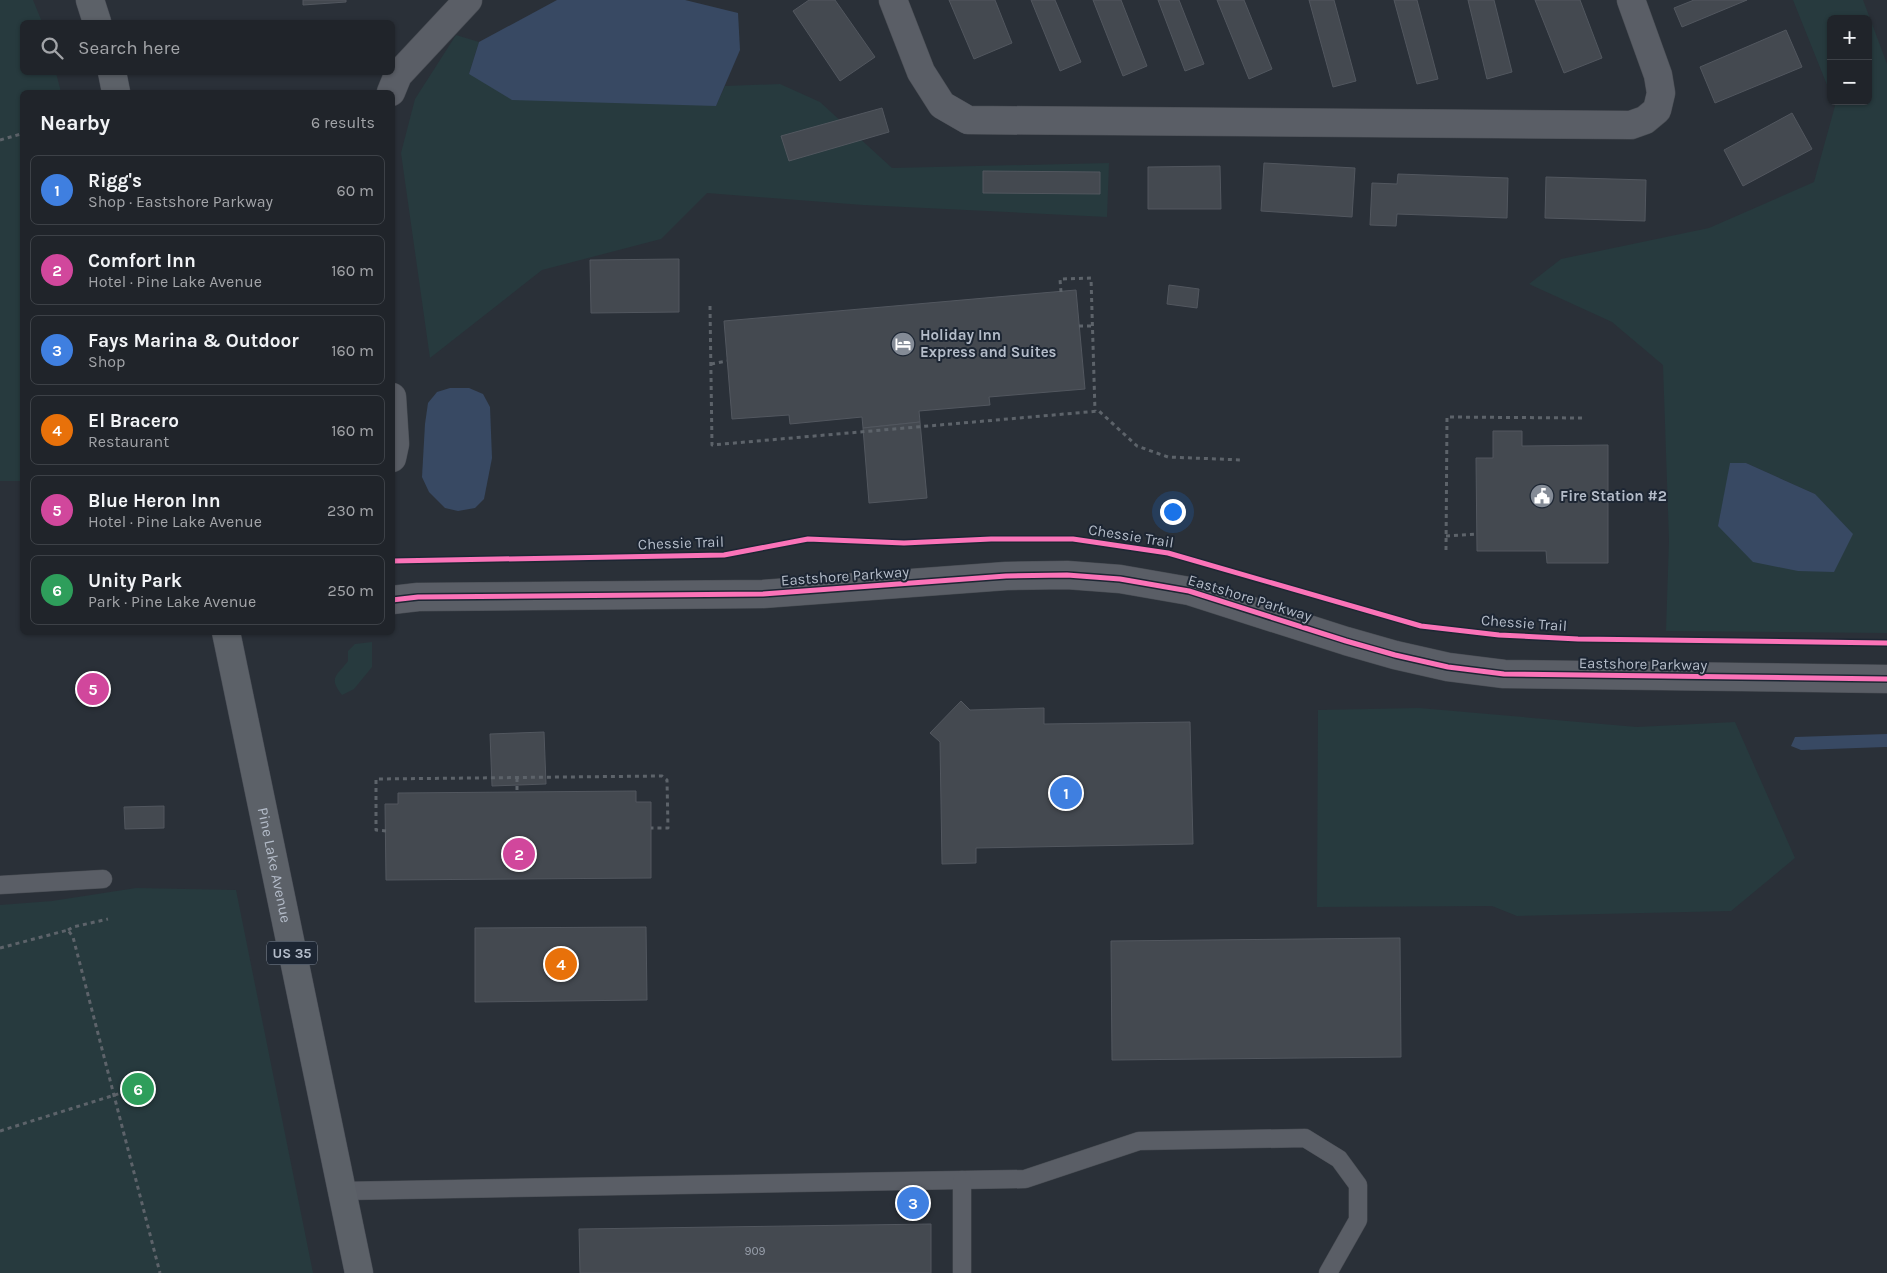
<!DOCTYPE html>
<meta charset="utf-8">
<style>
:root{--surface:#20242a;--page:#282c32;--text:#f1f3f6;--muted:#a2a4a8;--line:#3d4147;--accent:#848b96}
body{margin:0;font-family:Karla,sans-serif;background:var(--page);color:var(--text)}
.controls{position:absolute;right:15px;top:15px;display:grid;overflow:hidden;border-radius:8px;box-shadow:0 1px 4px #0004}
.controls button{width:45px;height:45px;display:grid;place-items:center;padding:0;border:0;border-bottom:1px solid var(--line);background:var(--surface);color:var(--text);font:25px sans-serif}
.you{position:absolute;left:1172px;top:511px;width:18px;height:18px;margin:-12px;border:4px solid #fff;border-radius:50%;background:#1a73e8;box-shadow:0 0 0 8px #1a73e833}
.badge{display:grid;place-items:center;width:32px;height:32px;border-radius:50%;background:var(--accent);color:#fff;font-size:16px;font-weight:700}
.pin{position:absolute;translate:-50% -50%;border:2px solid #fff;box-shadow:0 1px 5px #0006}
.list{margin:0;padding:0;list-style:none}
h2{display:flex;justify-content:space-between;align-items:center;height:65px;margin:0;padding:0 20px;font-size:21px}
h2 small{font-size:16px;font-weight:400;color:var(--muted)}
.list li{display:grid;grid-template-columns:32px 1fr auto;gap:15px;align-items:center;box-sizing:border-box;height:70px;margin:0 10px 10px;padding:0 10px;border:1px solid var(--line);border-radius:8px}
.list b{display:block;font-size:19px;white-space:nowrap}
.list p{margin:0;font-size:16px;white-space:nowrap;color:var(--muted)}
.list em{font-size:16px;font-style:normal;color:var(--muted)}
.icon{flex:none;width:28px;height:28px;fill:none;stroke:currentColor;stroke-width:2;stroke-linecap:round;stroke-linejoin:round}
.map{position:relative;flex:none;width:1887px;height:1273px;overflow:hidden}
.search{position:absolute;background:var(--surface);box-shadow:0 1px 4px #0004;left:20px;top:20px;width:375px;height:55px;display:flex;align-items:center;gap:12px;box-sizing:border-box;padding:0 18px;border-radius:8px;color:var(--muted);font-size:19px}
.panel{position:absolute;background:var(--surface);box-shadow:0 1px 4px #0004;left:20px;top:90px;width:375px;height:545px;border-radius:8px}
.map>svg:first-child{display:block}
.green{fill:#273a3e;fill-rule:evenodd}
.water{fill:#384963}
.building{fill:#444950;stroke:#52575f}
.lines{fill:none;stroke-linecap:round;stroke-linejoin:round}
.service-casing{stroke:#484c53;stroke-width:19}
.minor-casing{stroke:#484c53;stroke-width:29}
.primary-casing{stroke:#484c55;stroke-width:29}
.path{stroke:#5d636a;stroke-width:3;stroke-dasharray:4 4;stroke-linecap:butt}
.service{stroke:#5a5e66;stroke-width:18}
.minor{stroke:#5a5e66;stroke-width:28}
.primary{stroke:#5c6168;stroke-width:28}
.cycleway-casing{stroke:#1d2633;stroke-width:8}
.cycleway{stroke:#fb73b8;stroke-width:5}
.labels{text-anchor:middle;stroke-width:4;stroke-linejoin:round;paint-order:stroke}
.number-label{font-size:12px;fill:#989fab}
.shield{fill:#1d2633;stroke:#878f9c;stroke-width:1}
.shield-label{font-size:14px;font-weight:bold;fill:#b4bcc9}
.poi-label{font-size:15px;font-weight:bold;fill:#b4bcc9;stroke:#1d2633;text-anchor:start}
.street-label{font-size:15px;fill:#b4bcc9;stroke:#1d2633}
</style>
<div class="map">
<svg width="1887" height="1273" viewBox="0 0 1887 1273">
<rect width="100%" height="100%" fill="#2a3038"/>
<g class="green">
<path d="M0,0h33l9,22h-20v50l34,1 5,19h-39v389h-22z"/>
<path d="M1793,0h70l24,64v569l-221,-2 3,-91 -6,-175 -51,-43 -83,-38 32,-25 148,-31 105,-46 21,-76 -2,-5h35v-82h-37v76zM1746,463l69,31 -97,32 6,-28z"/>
<path d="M456,35l23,7 -10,32 247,32 9,-20 55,-2 40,18 72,66 217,-5 -2,54 -244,-12 -156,-12 -46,46 -119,31 -112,88 -29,-205 14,-54z"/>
<path d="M372,642v25l-18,22 -12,6c-14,-18 -5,-19 6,-34v-10l7,-7z"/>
<path d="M1419,708l218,19 98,-5 60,136 -64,53 -214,5 -25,-10 -175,1 1,-197z"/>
<path d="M136,888l100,2 77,383h-313v-368l52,-4z"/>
</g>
<g class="water">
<path d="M557,0h128l53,13 2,37 -24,56 -204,-6 -43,-26 10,-32z"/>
<path d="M450,388h19l14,6 7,13 2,51 -8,41 -9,9 -17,3 -13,-3 -16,-16 -7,-15 3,-53 3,-21 9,-11z"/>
<path d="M1730,463h16l69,31 38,40 -19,38 -36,-1 -45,-9 -35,-36z"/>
<path d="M1887,734v13h-2l-84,3 -10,-4 4,-9z"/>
</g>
<g class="building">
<path d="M303,0h43v2l-43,3z"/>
<path d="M809,0h26l40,57 -35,24 -47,-70z"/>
<path d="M949,0h46l17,43 -38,16z"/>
<path d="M1031,0h24l26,62 -21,9z"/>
<path d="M1093,0h28l26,66 -24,10z"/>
<path d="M1158,0h21l25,64 -19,7z"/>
<path d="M1217,0h27l28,69 -23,10z"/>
<path d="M1309,0h25l22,81 -23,6z"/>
<path d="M1394,0h23l21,79 -21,5z"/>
<path d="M1468,0h26l18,72 -25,7z"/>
<path d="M1535,0h45l22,58 -38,15z"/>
<path d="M1694,0h53l-65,27 -8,-19z"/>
<path d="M1786,30l16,37 -87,36 -15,-36z"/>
<path d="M882,108l7,24 -100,29 -8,-25z"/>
<path d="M1792,113l20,36 -69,37 -19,-36z"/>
<path d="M1264,163l91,5 -3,49 -91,-6z"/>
<path d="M1220,166l1,43h-73v-42z"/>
<path d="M983,171l117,1v22l-117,-1z"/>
<path d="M1398,174l110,4 -1,40 -110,-4 -1,12 -26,-1 2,-42 25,1z"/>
<path d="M1546,177l100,3 -1,41 -100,-3z"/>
<path d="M679,259v53l-88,1 -1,-53z"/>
<path d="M1169,285l30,4 -2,19 -30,-4z"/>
<path d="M1076,290l9,99 -96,8 1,8 -71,6 1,11 -57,6 -1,-11 -72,7 -1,-9 -57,4 -8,-98z"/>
<path d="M920,422l7,76 -58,5 -6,-75z"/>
<path d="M1493,431h29v15l86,-1v118h-61l-1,-12h-69l-1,-93h17z"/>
<path d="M961,701l9,9 74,-2v16l146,-2 3,122 -217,4v15l-34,1 -2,-122 -10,-9z"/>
<path d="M544,732l2,52 -54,2 -2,-52z"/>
<path d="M636,791v11h15v76l-265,2 -1,-76h13v-11z"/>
<path d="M164,806v22l-39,1 -1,-22z"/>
<path d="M646,927l1,73 -172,2v-74z"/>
<path d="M1400,938l1,119 -289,3 -1,-119z"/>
<path d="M931,1224v49h-351l-1,-44z"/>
</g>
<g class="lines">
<g class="service-casing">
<g id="service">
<path d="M0,885l103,-6"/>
<path d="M342,1191l683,-12 114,-38 166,-3 34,21 19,26v35l-30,53"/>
<path d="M962,1273v-93"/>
</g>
</g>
<g class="minor-casing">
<g id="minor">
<path d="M893,0l28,72 21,33 26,15 663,5 14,-5 12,-10 4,-17 -3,-18 -27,-75"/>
<path d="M391,92l7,-17 70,-75"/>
<path d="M392,397l3,47 -3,14"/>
<path d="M392,600l26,-3 345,-3 243,-18 61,-1 53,4 69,12 157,50 49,14 53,12 56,7 383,5"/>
</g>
</g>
<g class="primary-casing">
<g id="primary">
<path d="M90,0l7,22"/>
<path d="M112,72l4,20"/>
<path id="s1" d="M226,632l133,641"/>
</g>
</g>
<g class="path">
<path d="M0,140l21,-6"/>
<path d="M1061,292l-1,-13 31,-1 4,133"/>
<path d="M710,306l2,139 387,-34 38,35 31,11 74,3"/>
<path d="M1079,326h13"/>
<path d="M711,364l16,-3"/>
<path d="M1446,536l31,-2"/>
<path d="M1446,550l1,-133 135,1"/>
<path d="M517,778v14"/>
<path d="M386,831l-10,-1v-51l286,-3 5,4 1,48h-17"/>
<path d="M68,930l5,-3 35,-8"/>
<path d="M0,948l68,-18 5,7 87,336"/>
<path d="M0,1131l153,-48"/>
</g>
<use href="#service" class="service"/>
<use href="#minor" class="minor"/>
<use href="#primary" class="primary"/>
<g class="cycleway-casing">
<g id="cycleway">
<path d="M392,561l332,-6 84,-16 96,4 87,-4h82l95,14 253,73 78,9 79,4 309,4"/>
<path d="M392,600l26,-3 345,-3 243,-18 61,-1 53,4 69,12 157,50 49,14 53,12 56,7 383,5"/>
</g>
</g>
<use href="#cycleway" class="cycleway"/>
</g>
<defs>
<g id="hotel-disc" transform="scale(1.25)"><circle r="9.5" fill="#848b96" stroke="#1d2633"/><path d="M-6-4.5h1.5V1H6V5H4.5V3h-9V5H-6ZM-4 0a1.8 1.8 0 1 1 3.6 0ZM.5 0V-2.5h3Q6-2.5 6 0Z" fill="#fff"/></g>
<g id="civic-disc" transform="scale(1.25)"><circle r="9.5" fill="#848b96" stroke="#1d2633"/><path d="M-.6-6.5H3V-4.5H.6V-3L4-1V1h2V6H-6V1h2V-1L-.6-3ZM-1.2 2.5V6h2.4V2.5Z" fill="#fff"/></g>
</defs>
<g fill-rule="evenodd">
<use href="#hotel-disc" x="903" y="344"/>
<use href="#civic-disc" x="1542" y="496"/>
</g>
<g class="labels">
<g class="number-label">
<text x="755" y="1255">909</text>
</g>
<rect class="shield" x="267" y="941.5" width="50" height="23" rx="4"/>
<g class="shield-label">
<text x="292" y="958">US 35</text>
</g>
<g class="poi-label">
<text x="920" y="340">Holiday Inn<tspan x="920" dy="17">Express and Suites</tspan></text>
<text x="1560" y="501">Fire Station #2</text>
</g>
<g class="street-label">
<text transform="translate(1131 536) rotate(9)" y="5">Chessie Trail</text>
<text transform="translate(681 543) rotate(-2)" y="5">Chessie Trail</text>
<text transform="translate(845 576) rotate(-4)" y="5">Eastshore Parkway</text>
<text transform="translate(1250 598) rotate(17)" y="5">Eastshore Parkway</text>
<text transform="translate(1524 623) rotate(4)" y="5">Chessie Trail</text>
<text transform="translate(1643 664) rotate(1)" y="5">Eastshore Parkway</text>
<text dy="5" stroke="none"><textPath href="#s1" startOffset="238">Pine Lake Avenue</textPath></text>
</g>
</g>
</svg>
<div class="controls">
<button>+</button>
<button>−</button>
</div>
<div class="you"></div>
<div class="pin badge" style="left:1066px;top:793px;background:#3f7fe0">1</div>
<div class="pin badge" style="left:519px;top:854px;background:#d1479c">2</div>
<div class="pin badge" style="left:913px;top:1203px;background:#3f7fe0">3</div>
<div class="pin badge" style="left:561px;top:964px;background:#e8710a">4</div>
<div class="pin badge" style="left:93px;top:689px;background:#d1479c">5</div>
<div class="pin badge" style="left:138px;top:1089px;background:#2e9e5b">6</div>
<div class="search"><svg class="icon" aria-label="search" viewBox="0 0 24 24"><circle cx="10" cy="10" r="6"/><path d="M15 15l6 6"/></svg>Search here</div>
<section class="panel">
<h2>Nearby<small>6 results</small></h2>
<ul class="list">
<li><span class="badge" style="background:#3f7fe0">1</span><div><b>Rigg's</b><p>Shop · Eastshore Parkway</p></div><em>60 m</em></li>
<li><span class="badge" style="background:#d1479c">2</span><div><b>Comfort Inn</b><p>Hotel · Pine Lake Avenue</p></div><em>160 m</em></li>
<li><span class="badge" style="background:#3f7fe0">3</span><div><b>Fays Marina &amp; Outdoor</b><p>Shop</p></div><em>160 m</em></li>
<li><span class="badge" style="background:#e8710a">4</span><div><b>El Bracero</b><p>Restaurant</p></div><em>160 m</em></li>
<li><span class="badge" style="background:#d1479c">5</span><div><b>Blue Heron Inn</b><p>Hotel · Pine Lake Avenue</p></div><em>230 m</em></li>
<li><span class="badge" style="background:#2e9e5b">6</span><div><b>Unity Park</b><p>Park · Pine Lake Avenue</p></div><em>250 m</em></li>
</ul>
</section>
</div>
